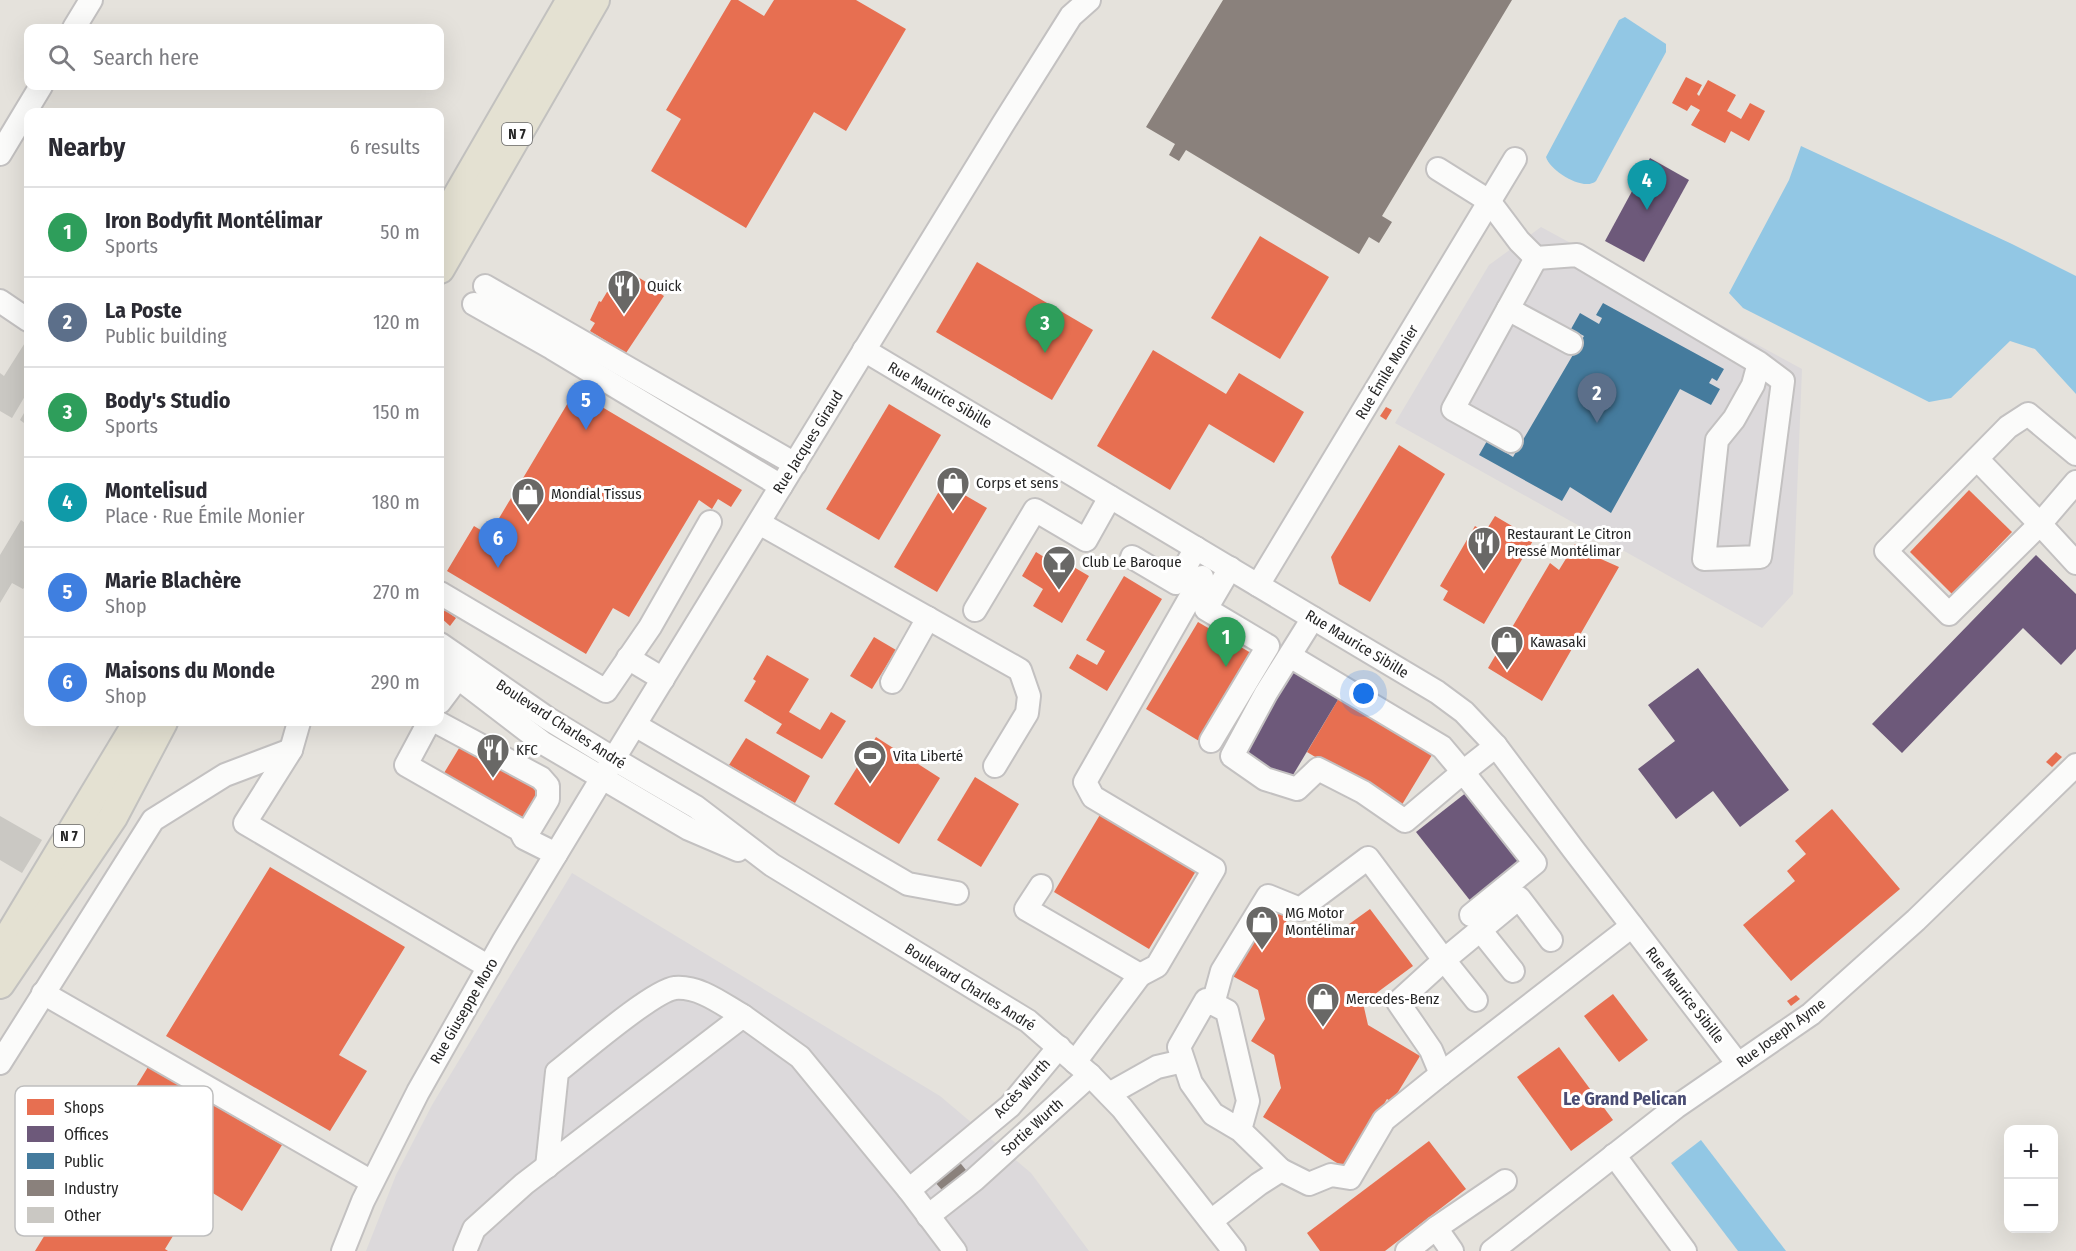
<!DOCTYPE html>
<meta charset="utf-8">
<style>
:root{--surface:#fff;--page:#f2f2f3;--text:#2b2b33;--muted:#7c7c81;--line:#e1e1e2;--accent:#696866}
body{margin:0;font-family:"Fira Sans Condensed",sans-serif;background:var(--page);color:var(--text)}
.controls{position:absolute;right:18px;bottom:18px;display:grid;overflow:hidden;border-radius:12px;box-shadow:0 6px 24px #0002}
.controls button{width:54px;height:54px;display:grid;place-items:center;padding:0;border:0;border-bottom:2px solid var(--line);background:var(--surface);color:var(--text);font:30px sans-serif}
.you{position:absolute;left:1364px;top:694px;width:21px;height:21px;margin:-15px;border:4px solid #fff;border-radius:50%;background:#1a73e8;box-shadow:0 0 0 9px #1a73e833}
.badge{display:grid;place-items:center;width:39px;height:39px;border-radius:50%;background:var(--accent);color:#fff;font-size:20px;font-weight:700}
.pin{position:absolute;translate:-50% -50px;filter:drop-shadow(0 2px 3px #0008)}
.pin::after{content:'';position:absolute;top:32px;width:21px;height:18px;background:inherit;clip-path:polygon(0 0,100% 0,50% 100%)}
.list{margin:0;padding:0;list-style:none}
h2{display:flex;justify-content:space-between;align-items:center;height:78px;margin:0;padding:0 24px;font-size:26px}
h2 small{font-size:20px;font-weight:400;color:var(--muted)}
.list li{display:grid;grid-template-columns:39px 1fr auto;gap:18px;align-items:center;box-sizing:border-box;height:90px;padding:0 24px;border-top:2px solid var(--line)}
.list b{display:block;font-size:22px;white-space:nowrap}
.list p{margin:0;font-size:20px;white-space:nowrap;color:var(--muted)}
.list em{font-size:20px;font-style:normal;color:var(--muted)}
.icon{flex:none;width:33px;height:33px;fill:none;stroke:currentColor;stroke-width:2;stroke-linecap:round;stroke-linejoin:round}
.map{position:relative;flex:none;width:2076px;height:1251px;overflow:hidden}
.search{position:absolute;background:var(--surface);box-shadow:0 6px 24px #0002;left:24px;top:24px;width:420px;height:66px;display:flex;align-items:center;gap:15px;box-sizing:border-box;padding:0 21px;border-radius:12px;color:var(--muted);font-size:22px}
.panel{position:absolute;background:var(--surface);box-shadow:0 6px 24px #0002;left:24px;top:108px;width:420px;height:618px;border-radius:12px}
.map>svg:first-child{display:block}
.industrial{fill:#dcd9db}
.water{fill:#92c7e4}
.shops{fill:#e76f51}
.offices{fill:#6d597a}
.public{fill:#457b9d}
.industry{fill:#8a817c}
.building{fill:#cac8c3}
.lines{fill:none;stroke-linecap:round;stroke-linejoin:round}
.minor-casing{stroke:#c3c1c1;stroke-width:26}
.major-casing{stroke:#c2c1bf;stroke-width:32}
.minor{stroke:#fbfbfa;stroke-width:22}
.major{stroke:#e4e1d2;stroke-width:28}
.labels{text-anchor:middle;stroke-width:6;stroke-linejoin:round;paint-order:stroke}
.shield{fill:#fff;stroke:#676767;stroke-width:1.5}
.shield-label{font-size:14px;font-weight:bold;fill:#262626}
.poi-label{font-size:15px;fill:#262626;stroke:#fff;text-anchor:start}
.street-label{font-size:15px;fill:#262626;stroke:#fff}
.quarter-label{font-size:18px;font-weight:bold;fill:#4a4d74;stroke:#fff}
.key{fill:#fff;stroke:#bebebe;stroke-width:1.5}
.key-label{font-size:16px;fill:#262626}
</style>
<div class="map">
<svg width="2076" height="1251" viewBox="0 0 2076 1251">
<rect width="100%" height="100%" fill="#e5e2dc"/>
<g class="industrial">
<path d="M1541,227l261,142 -9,225 -31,34 -367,-205 94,-158z"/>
<path d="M572,873l368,223 91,77 58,78h-723l30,-76 36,-70z"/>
</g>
<g class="water">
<path d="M1625,17l41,27v8l-70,129c-12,11 -46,-10 -50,-24l73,-137z"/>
<path d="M1801,146l211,98 64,32v118l-41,-45 -25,-8 -59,57 -22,4 -186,-94 -14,-15 60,-113z"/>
<path d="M1701,1140l85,111h-48l-67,-88z"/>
</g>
<g class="shops">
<path d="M731,0h7l26,16 10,-16h82l50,29 -60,102 -32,-19 -68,116 -95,-57 30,-52 -15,-9z"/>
<path d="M1686,77l16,8 -5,9 2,2 9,-16 28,15 -9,16 14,8 9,-16 15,8 -16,30 -18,-10 -6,12 -34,-18 9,-15 -9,-5 -4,6 -15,-8z"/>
<path d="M1260,236l69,41 -49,82 -69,-41z"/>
<path d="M977,262l116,68 -41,70 -116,-68z"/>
<path d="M628,271l31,19 -1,2 6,4 -38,57 -36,-22 5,-8 -5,-3 9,-19 2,1 6,-10 6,3z"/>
<path d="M1153,350l73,44 13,-21 65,39 -30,51 -65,-39 -39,66 -73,-44z"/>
<path d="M575,391l167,99 -11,17 -13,-8 -6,10 -13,-9 -70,117 -16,-9 -27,46 -139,-83 27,-45 15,9z"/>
<path d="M889,404l52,31 -62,105 -53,-31z"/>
<path d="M1386,407l6,3 -6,10 -6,-4z"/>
<path d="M1399,445l46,29 -75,128 -31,-18 -8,-27z"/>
<path d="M944,483l43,25 -50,84 -43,-25z"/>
<path d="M1969,490l43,42 -60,62 -42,-42z"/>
<path d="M1495,516l39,23 -50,85 -41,-24 5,-9 -8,-5 35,-60 10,6z"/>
<path d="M1575,544l17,11 27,12 -77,134 -54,-33 62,-105 9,7z"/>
<path d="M1036,552l21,13 3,-6 29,17 -27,47 -29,-17 10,-17 -21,-13z"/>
<path d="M1124,576l38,23 -55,92 -38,-23 8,-14 20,11 8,-14 -19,-11z"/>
<path d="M445,610l11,8 -6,8 -10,-9z"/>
<path d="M1198,622l53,31 -52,88 -53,-32z"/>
<path d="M874,637l22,13 -24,39 -22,-13z"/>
<path d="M767,655l42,24 -20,33 31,18 11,-18 15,9 -24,38 -46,-26 6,-9 -38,-23 12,-20 -3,-2z"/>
<path d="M1339,698l93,57 -32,53 -93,-56z"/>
<path d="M876,737l64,41 -41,66 -65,-40z"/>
<path d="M746,738l64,38 -15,27 -66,-38z"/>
<path d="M464,740l78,46 -7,12 4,2 -6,11 -4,-3 -11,18 -9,-15 -65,-38z"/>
<path d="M2056,752l6,5 -10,10 -6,-5z"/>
<path d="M975,777l44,27 -38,63 -44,-27z"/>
<path d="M1832,809l68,80 -109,92 -48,-56 52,-44 -8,-10 19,-17 -11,-13z"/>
<path d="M1101,813l95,58 -47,78 -95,-57z"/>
<path d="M270,867l135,80 -66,108 28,16 -37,60 -164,-95z"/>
<path d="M1370,909l43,57 -50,37 5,22 52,31 -28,46 -5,-3 -42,69 -82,-51 18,-29 -7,-33 -23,-14 14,-22 -7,-29 -31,-17 34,-55 23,-5 6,23 55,-9z"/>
<path d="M1613,994l35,46 -29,22 -35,-46z"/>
<path d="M1796,995l4,4 -9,7 -4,-5z"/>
<path d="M1559,1047l54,73 -42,31 -54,-74z"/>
<path d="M148,1067l134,78 -40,66 -39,-24 -38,62 3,2h-133z"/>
<path d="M1429,1141l37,48 -81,62h-65l-13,-18z"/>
</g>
<g class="offices">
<path d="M1650,158l39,22 -45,82 -39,-21z"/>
<path d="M2036,555l40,39v55l-15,16 -38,-37 -121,125 -30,-29z"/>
<path d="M1698,668l91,122 -49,37 -27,-36 -37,28 -38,-50 37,-28 -27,-36z"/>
<path d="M1294,671l45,27 -49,82 -46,-28z"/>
<path d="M1467,792l56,71 -51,40 -56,-71z"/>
</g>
<path class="public" d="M1603,303l121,66 -7,12 -5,-3 -3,5 11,6 -9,16 -31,-16 -69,124 -41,-26 -8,14 -83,-46 8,-14 26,16 71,-121 -13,-7 9,-16 19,11 3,-6 -6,-3z"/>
<g class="industry">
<path d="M1223,0h289l-130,216 10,6 -13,21 -10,-6 -10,17 -173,-104 -7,11 -10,-6 6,-11 -29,-17z"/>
<path d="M957,1159l9,11 -24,20 -9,-10z"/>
</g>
<g class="building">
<path d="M28,338v53l-16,27 -12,-7v-38l4,3z"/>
<path d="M28,406v20l-8,-6z"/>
<path d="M21,520l7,5v58l-5,6 -11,-6 -12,20v-48z"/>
<path d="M0,816l42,24 -20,33 -22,-13z"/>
</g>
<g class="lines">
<g class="minor-casing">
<g id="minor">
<path d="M74,28l17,-28"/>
<path d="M0,154l41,-68"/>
<path d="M1438,169l51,32 30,40 17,17 41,-3 182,108 24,18 -23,176 -56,2 13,-119 17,-21 19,-34 6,-22"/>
<path d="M485,286l310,178"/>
<path d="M0,301l28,19"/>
<path d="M474,304l78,44 229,138"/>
<path d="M1508,309l63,34"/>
<path d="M864,350l573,342 27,20 32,34 77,103 165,215"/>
<path d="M1511,441l-58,-32 83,-151"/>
<path d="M2076,454l-48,-40 -20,13 -122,124 63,63 91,-90 36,39"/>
<path d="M1977,459l63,65 36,-42"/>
<path d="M759,523l261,147 9,26 -2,17 -32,53"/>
<path d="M1132,557l44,26 20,-35"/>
<path d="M1258,585l257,-426"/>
<path d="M440,593l166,98 44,-64 60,-105"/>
<path d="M975,610l60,-100 51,30 24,-43"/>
<path d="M1313,618l-47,75 -34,63 33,23 32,10 21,-20 45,23 42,29 58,-49 72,91 -64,52"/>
<path d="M440,644l107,74 67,41 82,48 76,58 256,156 62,54 32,33 112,143"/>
<path d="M1290,656l152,91 21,25 33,-26"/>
<path d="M628,658l35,21"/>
<path d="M440,664l103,79 146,86 49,21"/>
<path d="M892,682l36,-64"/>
<path d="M440,702l18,-24"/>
<path d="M299,722l-8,28 -46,73 244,144"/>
<path d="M429,722l-23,43 114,65 4,8 32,16"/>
<path d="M437,722l104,56 7,8v13l-18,30 -10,1"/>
<path d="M635,725l273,159 49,9"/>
<path d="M1211,741l57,-95 -62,-37 24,-41"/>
<path d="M1041,886l-15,23 114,66 -65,87"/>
<path d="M1481,931l32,40"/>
<path d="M1140,975l17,-9 57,-97 -121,-72 -8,-15 117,-205"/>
<path d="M43,993l329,189"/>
<path d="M1476,1000l-32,-40 75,-62 32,42"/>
<path d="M1213,1004l9,-33 46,-75 32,13 68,-51 76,102 -46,42 33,48 10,24"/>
<path d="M0,1063l153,-243 72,-45 66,-25"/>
<path d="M1109,1094l48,-27 26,-6"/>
<path d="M1614,1155l71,96"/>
<path d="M547,1167l10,-95c22,-17 95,-81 118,-84 25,-2 47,16 68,28"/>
<path d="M1281,1170l28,14 22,-9 19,3 34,-58 57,-46 191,-148"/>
<path d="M909,1190l101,-84 49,-59"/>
<path d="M928,1216l46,-36 116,-105"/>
<path d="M1211,1221l48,-37 22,-14 -41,-40 8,-29 -21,-90 -21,-11 -27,47 12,36 22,31 27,16"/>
<path d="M1436,1228l69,-47"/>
<path d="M343,1251l20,-50 55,-109 86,-152 98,-162 401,-654 68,-108 18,-16"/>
<path d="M465,1251l9,-22 50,-45 219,-168 57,41 109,133 46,61"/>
<path d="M1407,1251l29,-23 16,23"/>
<path d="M1492,1251l184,-144 135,-93 105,-94 160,-155"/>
</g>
</g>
<g class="major-casing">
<g id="major">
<path d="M440,226l131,-226"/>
<path d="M440,269l155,-269"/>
<path d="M0,951l138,-229"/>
<path d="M0,984l113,-167 50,-95"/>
</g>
</g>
<use href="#minor" class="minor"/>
<use href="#major" class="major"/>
</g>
<defs>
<g id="restaurant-pin" transform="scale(1.725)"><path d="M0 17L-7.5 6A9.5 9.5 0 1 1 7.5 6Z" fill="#696866" stroke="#fff"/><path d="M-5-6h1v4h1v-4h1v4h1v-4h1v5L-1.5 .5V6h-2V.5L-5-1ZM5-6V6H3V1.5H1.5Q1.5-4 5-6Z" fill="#fff"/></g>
<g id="shop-pin" transform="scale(1.725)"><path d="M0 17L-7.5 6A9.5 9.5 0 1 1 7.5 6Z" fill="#696866" stroke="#fff"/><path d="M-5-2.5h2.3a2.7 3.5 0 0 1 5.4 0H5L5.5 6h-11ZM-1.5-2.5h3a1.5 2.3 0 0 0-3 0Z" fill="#fff"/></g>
<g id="bar-pin" transform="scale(1.725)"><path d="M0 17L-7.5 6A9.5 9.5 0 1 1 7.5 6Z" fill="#696866" stroke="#fff"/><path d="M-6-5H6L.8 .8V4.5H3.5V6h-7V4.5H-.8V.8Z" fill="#fff"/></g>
<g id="stadium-pin" transform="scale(1.725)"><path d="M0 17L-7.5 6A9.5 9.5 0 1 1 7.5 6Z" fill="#696866" stroke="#fff"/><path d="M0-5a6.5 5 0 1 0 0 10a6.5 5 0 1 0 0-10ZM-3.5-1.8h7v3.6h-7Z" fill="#fff"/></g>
</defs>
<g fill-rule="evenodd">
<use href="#restaurant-pin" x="624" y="286"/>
<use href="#shop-pin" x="953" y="483"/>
<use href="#shop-pin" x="528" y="494"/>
<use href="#restaurant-pin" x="1484" y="543"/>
<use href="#bar-pin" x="1059" y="562"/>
<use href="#shop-pin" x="1507" y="642"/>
<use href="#restaurant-pin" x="493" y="750"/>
<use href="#stadium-pin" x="870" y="756"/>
<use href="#shop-pin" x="1262" y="922"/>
<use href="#shop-pin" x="1323" y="999"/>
</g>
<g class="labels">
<g class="shield">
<rect x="502" y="123" width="30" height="22" rx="4.5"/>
<rect x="54" y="825" width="30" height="22" rx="4.5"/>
</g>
<g class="shield-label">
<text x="517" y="139">N 7</text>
<text x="69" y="841">N 7</text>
</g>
<g class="poi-label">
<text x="647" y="291">Quick</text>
<text x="976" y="488">Corps et sens</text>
<text x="551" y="499">Mondial Tissus</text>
<text x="1507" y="539">Restaurant Le Citron<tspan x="1507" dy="17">Pressé Montélimar</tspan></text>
<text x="1082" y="567">Club Le Baroque</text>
<text x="1530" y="647">Kawasaki</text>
<text x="516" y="755">KFC</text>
<text x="893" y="761">Vita Liberté</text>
<text x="1285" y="918">MG Motor<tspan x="1285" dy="17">Montélimar</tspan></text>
<text x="1346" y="1004">Mercedes-Benz</text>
</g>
<g class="street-label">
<text transform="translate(1387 372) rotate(-59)" y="5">Rue Émile Monier</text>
<text transform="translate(940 395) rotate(30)" y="5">Rue Maurice Sibille</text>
<text transform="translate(808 442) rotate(-58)" y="5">Rue Jacques Giraud</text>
<text transform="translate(1357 644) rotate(31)" y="5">Rue Maurice Sibille</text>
<text transform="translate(561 724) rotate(33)" y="5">Boulevard Charles André</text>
<text transform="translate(970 987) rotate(32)" y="5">Boulevard Charles André</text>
<text transform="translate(1685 995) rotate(52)" y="5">Rue Maurice Sibille</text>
<text transform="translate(464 1011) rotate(-60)" y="5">Rue Giuseppe Moro</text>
<text transform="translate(1781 1033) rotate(-36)" y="5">Rue Joseph Ayme</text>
<text transform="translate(1022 1088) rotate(-47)" y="5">Accès Wurth</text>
<text transform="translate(1032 1127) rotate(-42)" y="5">Sortie Wurth</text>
</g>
<g class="quarter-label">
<text x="1625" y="1105">Le Grand Pelican</text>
</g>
</g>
<rect x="15" y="1086" width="198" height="150" rx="9" class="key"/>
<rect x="27" y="1099" width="27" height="16" fill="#e76f51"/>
<rect x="27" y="1126" width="27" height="16" fill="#6d597a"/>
<rect x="27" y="1153" width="27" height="16" fill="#457b9d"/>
<rect x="27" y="1180" width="27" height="16" fill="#8a817c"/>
<rect x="27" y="1207" width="27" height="16" fill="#cac8c3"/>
<g class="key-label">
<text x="64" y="1113">Shops</text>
<text x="64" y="1140">Offices</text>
<text x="64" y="1167">Public</text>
<text x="64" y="1194">Industry</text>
<text x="64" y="1221">Other</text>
</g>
</svg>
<div class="controls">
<button>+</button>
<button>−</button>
</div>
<div class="you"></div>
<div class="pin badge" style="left:1226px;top:667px;background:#2e9e5b">1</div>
<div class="pin badge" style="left:1597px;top:423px;background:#5c6f8a">2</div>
<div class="pin badge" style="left:1045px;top:353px;background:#2e9e5b">3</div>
<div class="pin badge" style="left:1647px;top:210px;background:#0f9aa8">4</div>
<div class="pin badge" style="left:586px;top:430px;background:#3f7fe0">5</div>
<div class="pin badge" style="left:498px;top:568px;background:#3f7fe0">6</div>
<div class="search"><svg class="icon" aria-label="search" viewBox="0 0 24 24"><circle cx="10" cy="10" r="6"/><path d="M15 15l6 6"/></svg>Search here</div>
<section class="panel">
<h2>Nearby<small>6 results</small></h2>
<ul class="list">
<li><span class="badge" style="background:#2e9e5b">1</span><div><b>Iron Bodyfit Montélimar</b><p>Sports</p></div><em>50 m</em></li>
<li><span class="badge" style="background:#5c6f8a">2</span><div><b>La Poste</b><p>Public building</p></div><em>120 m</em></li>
<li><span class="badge" style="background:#2e9e5b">3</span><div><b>Body's Studio</b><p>Sports</p></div><em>150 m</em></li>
<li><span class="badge" style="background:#0f9aa8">4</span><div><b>Montelisud</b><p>Place · Rue Émile Monier</p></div><em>180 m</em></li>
<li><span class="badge" style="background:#3f7fe0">5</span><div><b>Marie Blachère</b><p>Shop</p></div><em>270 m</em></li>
<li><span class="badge" style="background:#3f7fe0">6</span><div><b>Maisons du Monde</b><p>Shop</p></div><em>290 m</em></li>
</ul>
</section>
</div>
